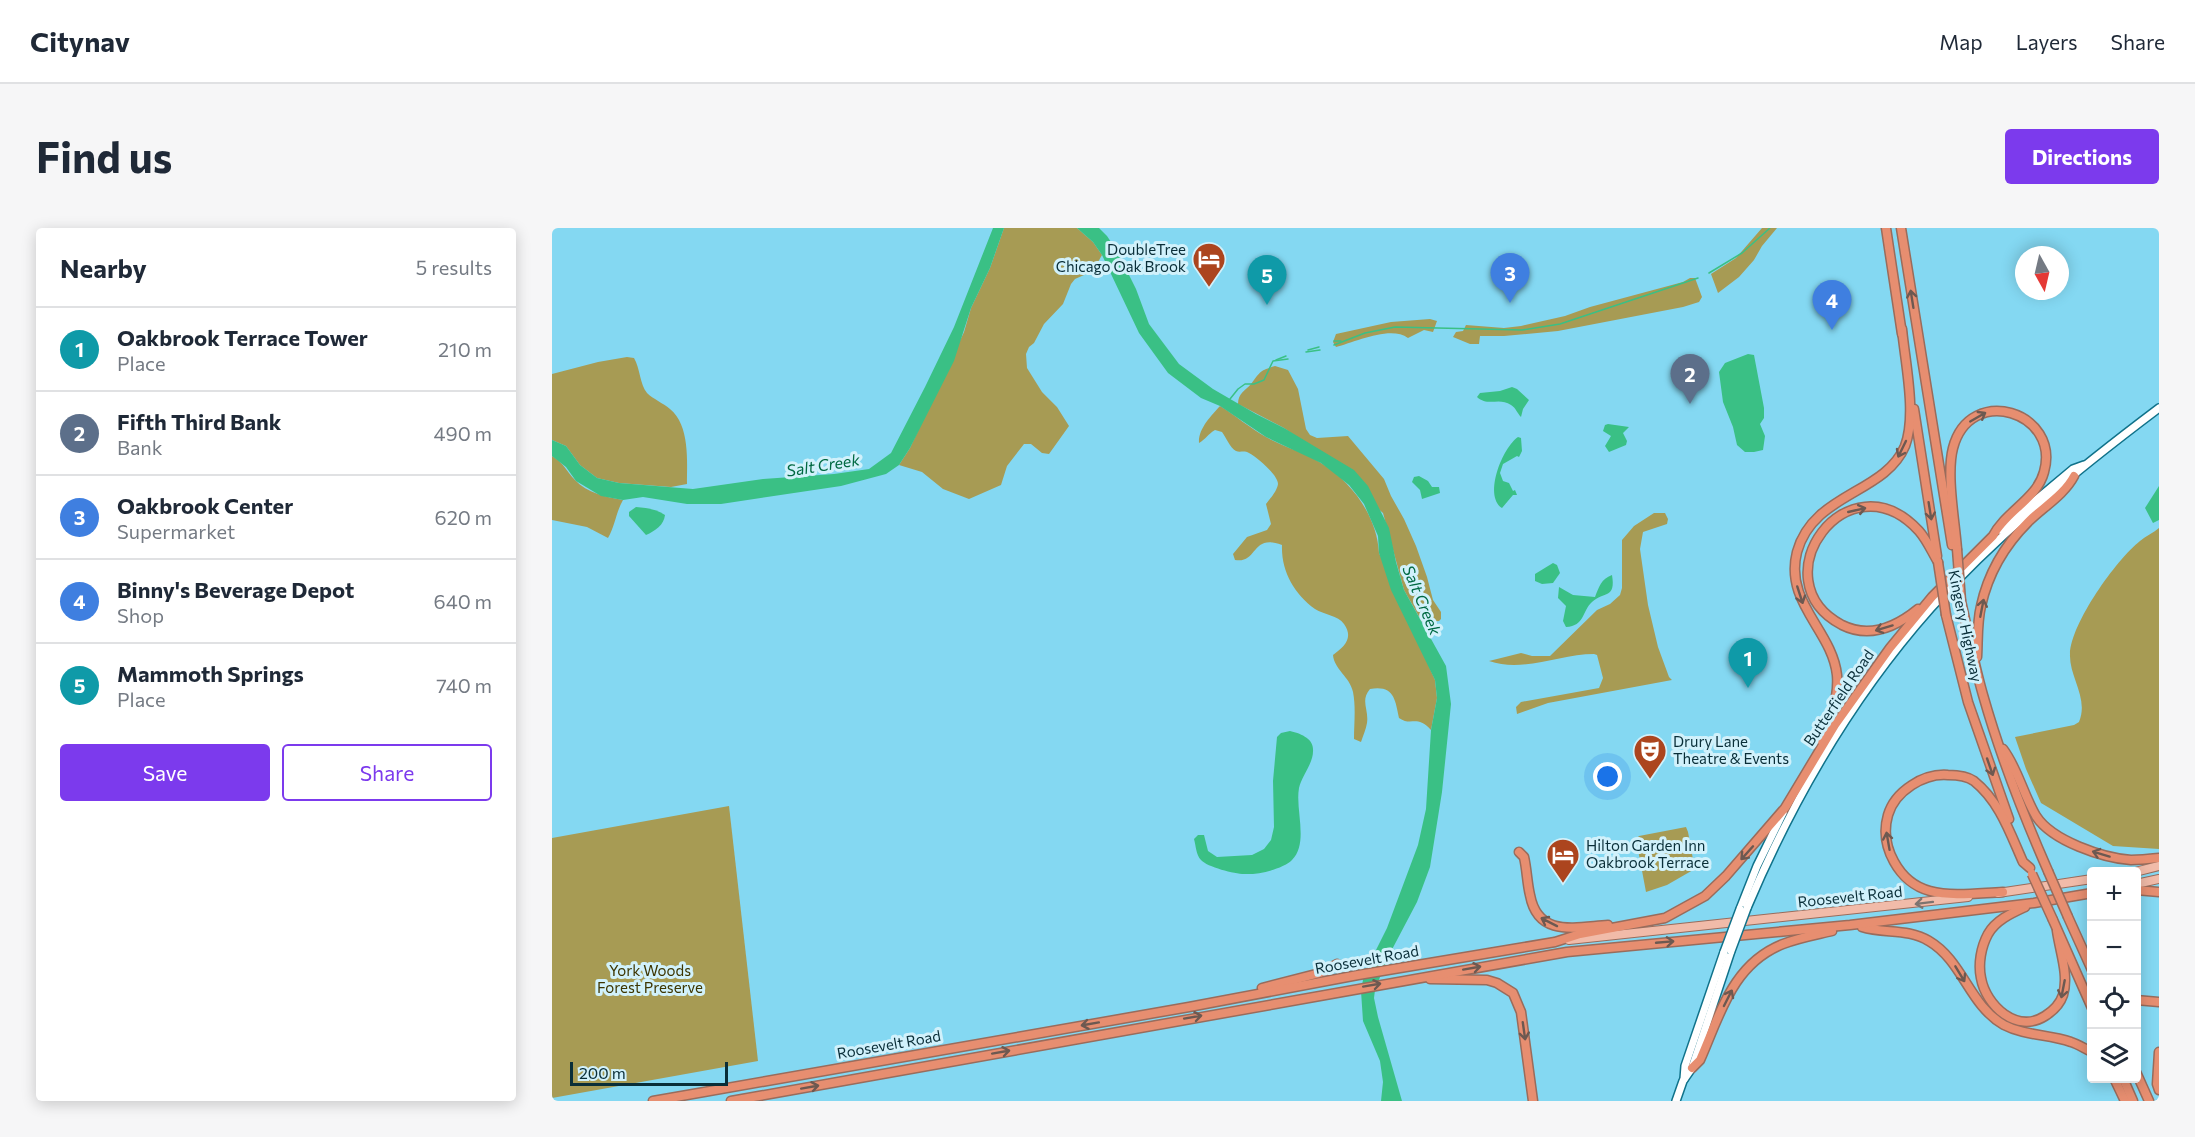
<!DOCTYPE html>
<meta charset="utf-8">
<style>
:root{--surface:#fff;--page:#f6f6f7;--text:#1f2937;--muted:#747a83;--line:#e0e1e3;--accent:#7c3aed}
body{margin:0;font-family:Commissioner,sans-serif;background:var(--page);color:var(--text)}
.controls{position:absolute;right:18px;bottom:18px;display:grid;overflow:hidden;border-radius:6px;box-shadow:0 3px 15px #0003}
.controls button{width:54px;height:54px;display:grid;place-items:center;padding:0;border:0;border-bottom:2px solid var(--line);background:var(--surface);color:var(--text);font:30px sans-serif}
.compass{position:absolute;left:1463px;top:18px;width:54px;height:54px;border-radius:50%;background:var(--surface);box-shadow:0 3px 15px #0003;rotate:172deg}
.scale{position:absolute;left:18px;bottom:15px;width:158px;box-sizing:border-box;padding-left:6px;border:3px solid #092e38;border-top:0;font-size:16px;line-height:21px;white-space:nowrap;color:#092e38;-webkit-text-stroke:4px #d1f1fb;paint-order:stroke}
.you{position:absolute;left:1056px;top:549px;width:21px;height:21px;margin:-15px;border:4px solid #fff;border-radius:50%;background:#1a73e8;box-shadow:0 0 0 9px #1a73e833}
.badge{display:grid;place-items:center;width:39px;height:39px;border-radius:50%;background:var(--accent);color:#fff;font-size:20px;font-weight:700}
.pin{position:absolute;translate:-50% -50px;filter:drop-shadow(0 2px 3px #0008)}
.pin::after{content:'';position:absolute;top:32px;width:21px;height:18px;background:inherit;clip-path:polygon(0 0,100% 0,50% 100%)}
.list{margin:0;padding:0;list-style:none}
h2{display:flex;justify-content:space-between;align-items:center;height:78px;margin:0;padding:0 24px;font-size:26px}
h2 small{font-size:20px;font-weight:400;color:var(--muted)}
.list li{display:grid;grid-template-columns:39px 1fr auto;gap:18px;align-items:center;box-sizing:border-box;height:84px;padding:0 24px;border-top:2px solid var(--line)}
.list b{display:block;font-size:22px;white-space:nowrap}
.list p{margin:0;font-size:20px;white-space:nowrap;color:var(--muted)}
.list em{font-size:20px;font-style:normal;color:var(--muted)}
.actions{display:flex;gap:12px;padding:18px 24px}
.actions a{flex:1;padding:14px 0;border:2px solid var(--accent);border-radius:6px;text-align:center;font-size:21px;color:var(--accent)}
.actions .main{background:var(--accent);color:#fff}
.icon{flex:none;width:33px;height:33px;fill:none;stroke:currentColor;stroke-width:2;stroke-linecap:round;stroke-linejoin:round}
.map{position:relative;flex:none;width:1607px;height:873px;overflow:hidden;border-radius:6px}
header{display:flex;align-items:center;gap:36px;box-sizing:border-box;height:84px;padding:0 30px;background:var(--surface);border-bottom:2px solid var(--line)}
header strong{font-size:28px}
nav{display:flex;gap:33px;margin-inline-start:auto;font-size:21px}
.intro{display:flex;align-items:center;justify-content:space-between;box-sizing:border-box;height:144px;padding:0 36px}
h1{margin:0;font-size:42px}
.button{padding:15px 27px;border-radius:6px;background:var(--accent);color:#fff;font-size:21px;font-weight:700}
main{display:flex;gap:36px;padding:0 36px}
aside{flex:1;background:var(--surface);border-radius:6px;box-shadow:0 3px 15px #0003}
.map>svg:first-child{display:block}
.green{fill:#a79b54}
.water{fill:#3ac085}
.lines{fill:none;stroke-linecap:round;stroke-linejoin:round}
.stream{stroke:#3ac085;stroke-width:1.5}
.secondary-casing{stroke:#10728a;stroke-width:10}
.primary-casing{stroke:#996c5c;stroke-width:10}
.highway-casing{stroke:#996c5c;stroke-width:11}
.secondary{stroke:#fff;stroke-width:7}
.primary{stroke:#f1bba9;stroke-width:8}
.highway{stroke:#e78e70;stroke-width:8}
.secondary-bridge-casing{stroke:#10728a;stroke-width:10;stroke-linecap:butt}
.highway-bridge-casing{stroke:#996c5c;stroke-width:11;stroke-linecap:butt}
.secondary-bridge{stroke:#fff;stroke-width:7}
.highway-bridge{stroke:#e78e70;stroke-width:8}
.oneway{stroke:#6d5951}
.oneway2{stroke:#7d7470}
.labels{text-anchor:middle;stroke-width:6;stroke-linejoin:round;paint-order:stroke}
.poi-label{font-size:15px;fill:#092e38;stroke:#d1f1fb;text-anchor:start}
.street-label{font-size:15px;fill:#092e38;stroke:#d1f1fb}
.park-label{font-size:15px;fill:#3d3500;stroke:#d1f1fb}
.water-label{font-size:16px;font-style:italic;fill:#006942;stroke:#d1f1fb}
</style>
<header>
<strong>Citynav</strong>
<nav><a>Map</a><a>Layers</a><a>Share</a></nav>
</header>
<div class="intro"><h1>Find us</h1><a class="button">Directions</a></div>
<main>
<aside>
<h2>Nearby<small>5 results</small></h2>
<ul class="list">
<li><span class="badge" style="background:#0f9aa8">1</span><div><b>Oakbrook Terrace Tower</b><p>Place</p></div><em>210 m</em></li>
<li><span class="badge" style="background:#5c6f8a">2</span><div><b>Fifth Third Bank</b><p>Bank</p></div><em>490 m</em></li>
<li><span class="badge" style="background:#3f7fe0">3</span><div><b>Oakbrook Center</b><p>Supermarket</p></div><em>620 m</em></li>
<li><span class="badge" style="background:#3f7fe0">4</span><div><b>Binny's Beverage Depot</b><p>Shop</p></div><em>640 m</em></li>
<li><span class="badge" style="background:#0f9aa8">5</span><div><b>Mammoth Springs</b><p>Place</p></div><em>740 m</em></li>
</ul>
<div class="actions"><a class="main">Save</a><a>Share</a></div>
</aside>
<div class="map">
<svg width="1607" height="873" viewBox="0 0 1607 873">
<rect width="100%" height="100%" fill="#84d8f2"/>
<g class="green">
<path d="M452,0h73l16,14 9,13 -9,16 -18,8 -4,5 -8,20 -19,20 -10,19 -5,4 -3,7 1,14 15,24 15,15 12,19 -20,28 -7,-1 -11,-9h-7l-17,22 -6,19 -32,14 -26,-10 -21,-17 -23,-7 11,-17 54,-116 7,-24 19,-40z"/>
<path d="M1210,0h15l-15,18 -8,14 -15,17 -21,16 -7,-19 25,-16z"/>
<path d="M1138,50h5l7,19 -3,5 -16,5 -125,24 -54,5h-24l-1,8h-9l-17,-7 3,-5 7,-1 3,-6 38,3 17,-2 44,-10 25,-9 93,-25z"/>
<path d="M878,91l7,2 -4,11 -9,-2 -16,8c-17,-13 -53,4 -72,9l-3,-5 3,-8 55,-12z"/>
<path d="M75,129l7,1c6,10 6,27 13,35 6,6 16,10 23,16 20,16 17,53 17,75l-16,3 -52,-4 -22,-5 -17,-13 -14,-19 -14,-6v-66l46,-12z"/>
<path d="M723,138l13,4 10,19 8,40 4,6 7,3 31,-2 36,43 7,17 13,23 12,27 11,31 6,23 8,12v7l-2,2 -17,1 -18,-32 -21,-77 -86,-76 -13,-9 -46,-24c0,-11 7,-13 13,-20 10,-13 8,-13 24,-18z"/>
<path d="M668,178c16,10 30,22 46,31 18,10 38,15 55,26 31,19 56,53 58,90l56,127 2,18 -6,32c-15,-16 -19,-3 -32,-12 -4,-19 -5,-33 -29,-29 -10,12 -1,20 -3,34 -1,6 -4,13 -6,19l-7,-3c0,-15 2,-32 -1,-47 -3,-15 -19,-23 -20,-37 11,-8 21,-17 11,-31 -6,-9 -20,-9 -29,-15 -21,-15 -34,-38 -33,-64 -31,-12 -24,19 -47,15l-2,-6 14,-17 20,-7 4,-6 -5,-20c4,-5 11,-13 12,-20 0,-9 -21,-27 -29,-31 -5,-3 -9,0 -13,-2 -6,-3 -10,-14 -14,-19l-7,-2c-7,4 -9,9 -16,13 -1,-14 12,-27 21,-37z"/>
<path d="M0,228c11,6 15,16 23,24 12,13 31,17 48,20 -7,12 -8,26 -15,38l-21,-11 -35,-7z"/>
<path d="M1102,285h11l3,6 -1,5 -24,8 -3,17 8,56 10,42 11,30 3,3 -124,23 -31,11 -1,-7 5,-5 78,-14 4,-10 -6,-23 -3,-1c-34,0 -71,19 -105,7l32,-8 11,3h18l47,-46 13,-6 10,-9 2,-7v-48l12,-14z"/>
<path d="M1607,300v321l-46,-3 -72,-43 -15,-34 -11,-32 59,-12 5,-3c10,-24 -10,-45 -9,-68 1,-31 46,-94 70,-113 6,-5 13,-8 19,-13z"/>
<path d="M177,578l29,255 -206,37v-260z"/>
<path d="M1134,599l2,5 6,33 -1,5 -26,15 -21,7 -10,-53 3,-3z"/>
</g>
<g class="water">
<path d="M441,0h11l-14,40 -19,40 -17,53 -44,87 -11,17 -13,9 -45,12 -120,18h-34l-44,-7 -20,3 -22,-4 -25,-15 -10,-14 -14,-11v-16l14,6 14,19 17,13 22,5 74,6 70,-10 71,-5 35,-5 22,-16 34,-66 29,-60z"/>
<path d="M525,0h22l8,8 10,15 19,38 13,35 30,40 34,25 43,25 28,14 70,42 14,16 21,42 7,34 8,28 42,76 5,38 -9,88 -12,75 -13,35 -30,57 -12,31 -1,8 4,19 24,84h-21l2,-19 -3,-21 -17,-40 -2,-30 3,-17 23,-46 31,-83 8,-36 5,-79 6,-32 -2,-18 -44,-90 -12,-37 -1,-17 -14,-32 -15,-19 -28,-22 -55,-26 -46,-31 -19,-8 -33,-25 -29,-40 -37,-78 -9,-13z"/>
<path d="M1196,126l6,1 10,53v10l-4,6 5,12 -2,14 -9,2h-9l-8,-7 -4,-18 -10,-25 -4,-30 6,-9z"/>
<path d="M960,159l5,2 12,11 -6,9 -2,8c-4,-4 -5,-9 -10,-12 -12,-8 -23,2 -34,-8l3,-4 20,-2z"/>
<path d="M1056,196l21,3 -6,6 4,8 -1,4 -17,7 -4,-6 6,-10 -8,-5 2,-6z"/>
<path d="M966,209l3,1 1,13 -3,6 -2,-1 -14,8 -3,9 3,8 6,2 4,8 2,-1 2,5h-4l-11,13c-19,-13 1,-61 16,-71z"/>
<path d="M867,248l9,5 4,6h7l1,6 -18,6 -2,-9 -8,-8 2,-5z"/>
<path d="M1607,258v34l-6,3 -8,-15z"/>
<path d="M84,279c11,1 20,2 29,8 -1,10 -10,16 -19,20l-17,-19v-4z"/>
<path d="M1001,335l4,2 3,8 -7,10 -11,1 -7,-3v-7z"/>
<path d="M1060,347c4,24 -8,16 -20,27 -10,9 -7,24 -26,25l-3,-6 3,-15 -8,-8 1,-11 14,8 22,2c4,-10 6,-18 17,-22z"/>
<path d="M738,503c9,2 23,7 23,18 1,14 -11,26 -14,39 -4,22 10,55 -7,72 -9,9 -34,15 -48,14 -9,0 -37,-7 -43,-14 -5,-5 -5,-14 -7,-21l4,-4h6l4,16 9,6 35,-2 12,-6 7,-9 3,-13 -1,-46 4,-44 4,-4z"/>
</g>
<g class="lines">
<g class="stream">
<path d="M1157,45l33,-20 28,-25"/>
<path d="M782,113h7"/>
<path d="M782,117l31,-12 30,-6 127,3 38,-6 138,-46"/>
<path d="M756,122l11,-3"/>
<path d="M754,124l14,-2"/>
<path d="M724,132l10,-4"/>
<path d="M678,171l8,-10 7,-5h9l10,-4 9,-19 15,-2"/>
</g>
<g class="secondary-casing">
<g id="secondary">
<path d="M1448,302l73,-61 11,-4"/>
<path d="M1195,680c46,-109 105,-211 184,-300 68,-75 147,-139 228,-200"/>
<path d="M1188,681l17,-43 26,-53"/>
<path d="M1132,851l1,-13 39,-114"/>
<path d="M1124,873l7,-20 9,-13 39,-117"/>
</g>
</g>
<g class="primary-casing">
<g id="primary">
<path d="M1583,644l24,-6"/>
<path d="M1584,656l23,-5"/>
<path d="M1446,665l94,-14"/>
<path d="M1017,712l399,-43"/>
</g>
</g>
<g class="highway-casing">
<g id="highway">
<path d="M1334,0l16,106"/>
<path d="M1349,0l51,317"/>
<path d="M1362,181l23,147"/>
<path d="M1409,373c7,31 13,63 22,94 17,60 40,119 65,176"/>
<path d="M1366,381c-22,18 -48,30 -76,16 -85,-45 6,-171 77,-94 8,9 13,21 19,31"/>
<path d="M1394,387l22,87 41,117"/>
<path d="M1425,429c1,-16 0,-35 4,-51 7,-32 24,-61 47,-84 15,-15 36,-27 46,-46"/>
<path d="M1268,512c10,-21 19,-41 17,-65 -5,-45 -53,-72 -40,-123 16,-59 88,-58 108,-106 12,-31 0,-84 -3,-117"/>
<path d="M1451,521c15,20 20,45 33,67 16,25 67,42 95,44 9,0 19,-1 28,-2"/>
<path d="M967,624l5,5c3,13 3,26 6,38 8,43 46,32 78,30"/>
<path d="M1584,662l23,2"/>
<path d="M1451,664c-24,1 -51,5 -73,-1 -31,-8 -51,-45 -42,-76 7,-24 36,-42 60,-40 9,0 19,1 26,6 26,21 36,52 49,81l7,6"/>
<path d="M1473,679c-13,6 -29,13 -37,27 -7,13 -10,30 -7,44 5,28 36,56 64,38 8,-5 15,-12 18,-21 6,-20 -3,-43 -6,-64"/>
<path d="M1516,689l24,53"/>
<path d="M1501,692l39,88"/>
<path d="M1310,699c22,7 46,1 67,14 34,20 40,64 75,84 21,11 45,9 67,17 7,2 14,7 21,10"/>
<path d="M878,751l57,1 10,3 16,10 8,19 12,89"/>
<path d="M710,760l58,-15 17,-9"/>
<path d="M1584,772l23,2"/>
<path d="M1607,824l-2,32 2,6"/>
<path d="M1140,840l8,-8c20,-45 32,-96 83,-116 15,-6 32,-9 49,-13"/>
<path d="M1584,844l13,29"/>
<path d="M1562,850l11,23"/>
<path d="M1571,850l10,23"/>
<path d="M101,873l536,-94 169,-32 197,-33 25,-8 85,-16 40,-22 21,-20 59,-68 50,-83 55,-77 42,-51 61,-61c12,-24 44,-37 51,-64 17,-60 -74,-89 -91,-24 -7,27 2,73 4,101"/>
<path d="M179,873l836,-149 283,-27 184,-22 58,-10"/>
</g>
</g>
<use href="#secondary" class="secondary"/>
<use href="#primary" class="primary"/>
<use href="#highway" class="highway"/>
<g class="secondary-bridge-casing">
<g id="secondary-bridge">
<path d="M1179,723l16,-43"/>
<path d="M1172,724l16,-43"/>
</g>
</g>
<g class="highway-bridge-casing">
<g id="highway-bridge">
<path d="M1405,321l4,52"/>
<path d="M1386,334l8,53"/>
<path d="M1496,643l20,46"/>
<path d="M1480,646l21,46"/>
</g>
</g>
<use href="#secondary-bridge" class="secondary-bridge"/>
<use href="#highway-bridge" class="highway-bridge"/>
</g>
<defs><path id="oneway-shaft" d="M-6 0H5M1.5-3L5.5 0L1.5 3" fill="none" stroke-width="1.6" stroke-linecap="round" stroke-linejoin="round" transform="scale(1.5)"/></defs>
<g class="oneway">
<use href="#oneway-shaft" transform="translate(1360 71) rotate(-99)"/>
<use href="#oneway-shaft" transform="translate(1426 189) rotate(-30)"/>
<use href="#oneway-shaft" transform="translate(1350 221) rotate(116)"/>
<use href="#oneway-shaft" transform="translate(1305 282) rotate(-13)"/>
<use href="#oneway-shaft" transform="translate(1378 283) rotate(81)"/>
<use href="#oneway-shaft" transform="translate(1248 367) rotate(72)"/>
<use href="#oneway-shaft" transform="translate(1430 380) rotate(-79)"/>
<use href="#oneway-shaft" transform="translate(1332 400) rotate(163)"/>
<use href="#oneway-shaft" transform="translate(1438 539) rotate(71)"/>
<use href="#oneway-shaft" transform="translate(1336 613) rotate(-100)"/>
<use href="#oneway-shaft" transform="translate(1195 625) rotate(132)"/>
<use href="#oneway-shaft" transform="translate(1549 626) rotate(-163)"/>
<use href="#oneway-shaft" transform="translate(997 694) rotate(-153)"/>
<use href="#oneway-shaft" transform="translate(1113 714) rotate(-5)"/>
<use href="#oneway-shaft" transform="translate(920 740) rotate(-10)"/>
<use href="#oneway-shaft" transform="translate(1408 746) rotate(59)"/>
<use href="#oneway-shaft" transform="translate(820 757) rotate(-10)"/>
<use href="#oneway-shaft" transform="translate(1511 761) rotate(101)"/>
<use href="#oneway-shaft" transform="translate(1176 770) rotate(-63)"/>
<use href="#oneway-shaft" transform="translate(641 789) rotate(-10)"/>
<use href="#oneway-shaft" transform="translate(538 796) rotate(170)"/>
<use href="#oneway-shaft" transform="translate(972 803) rotate(82)"/>
<use href="#oneway-shaft" transform="translate(449 824) rotate(-10)"/>
<use href="#oneway-shaft" transform="translate(258 859) rotate(-10)"/>
</g>
<use class="oneway2" href="#oneway-shaft" transform="translate(1372 675) rotate(173)"/>
<defs>
<g id="hotel-pin" transform="scale(1.725)"><path d="M0 17L-7.5 6A9.5 9.5 0 1 1 7.5 6Z" fill="#ac451e" stroke="#d1f1fb"/><path d="M-6-4.5h1.5V1H6V5H4.5V3h-9V5H-6ZM-4 0a1.8 1.8 0 1 1 3.6 0ZM.5 0V-2.5h3Q6-2.5 6 0Z" fill="#fff"/></g>
<g id="theatre-pin" transform="scale(1.725)"><path d="M0 17L-7.5 6A9.5 9.5 0 1 1 7.5 6Z" fill="#ac451e" stroke="#d1f1fb"/><path d="M-5-5.5Q0-4 5-5.5V0Q5 5 0 6Q-5 5-5 0ZM-3.3-2.5H-1v1.5H-3.3ZM1-2.5H3.3v1.5H1ZM-2.8 1Q0 5.5 2.8 1Z" fill="#fff"/></g>
</defs>
<g fill-rule="evenodd">
<use href="#hotel-pin" x="657" y="31"/>
<use href="#theatre-pin" x="1098" y="523"/>
<use href="#hotel-pin" x="1011" y="627"/>
</g>
<g class="labels">
<g class="poi-label">
<text x="634" y="27" text-anchor="end">DoubleTree<tspan x="634" dy="17">Chicago Oak Brook</tspan></text>
<text x="1121" y="519">Drury Lane<tspan x="1121" dy="17">Theatre &amp; Events</tspan></text>
<text x="1034" y="623">Hilton Garden Inn<tspan x="1034" dy="17">Oakbrook Terrace</tspan></text>
</g>
<g class="street-label">
<text transform="translate(1413 398) rotate(78)" y="5">Kingery Highway</text>
<text transform="translate(1287 470) rotate(-56)" y="5">Butterfield Road</text>
<text transform="translate(1298 669) rotate(-6)" y="5">Roosevelt Road</text>
<text transform="translate(815 732) rotate(-10)" y="5">Roosevelt Road</text>
<text transform="translate(337 817) rotate(-10)" y="5">Roosevelt Road</text>
</g>
<g class="park-label">
<text x="98" y="748">York Woods<tspan x="98" dy="17">Forest Preserve</tspan></text>
</g>
<g class="water-label">
<text transform="translate(271 237) rotate(-9)" y="6">Salt Creek</text>
<text transform="translate(870 372) rotate(67)" y="6">Salt Creek</text>
</g>
</g>
</svg>
<div class="controls">
<button>+</button>
<button>−</button>
<button><svg class="icon" aria-label="locate" viewBox="0 0 24 24"><circle cx="12" cy="12" r="6"/><path d="M12 2v4M12 18v4M2 12h4M18 12h4"/></svg></button>
<button><svg class="icon" aria-label="layers" viewBox="0 0 24 24"><path d="M12 4l9 5-9 5-9-5zM3 14l9 5 9-5"/></svg></button>
</div>
<svg class="compass" viewBox="-18 -18 36 36"><path d="M0-13l5 13h-10z" fill="#e53935"/><path d="M0 13l5-13h-10z" fill="#747a83"/></svg>
<div class="scale">200 m</div>
<div class="you"></div>
<div class="pin badge" style="left:1196px;top:460px;background:#0f9aa8">1</div>
<div class="pin badge" style="left:1138px;top:176px;background:#5c6f8a">2</div>
<div class="pin badge" style="left:958px;top:75px;background:#3f7fe0">3</div>
<div class="pin badge" style="left:1280px;top:102px;background:#3f7fe0">4</div>
<div class="pin badge" style="left:715px;top:77px;background:#0f9aa8">5</div>
</div>
</main>
